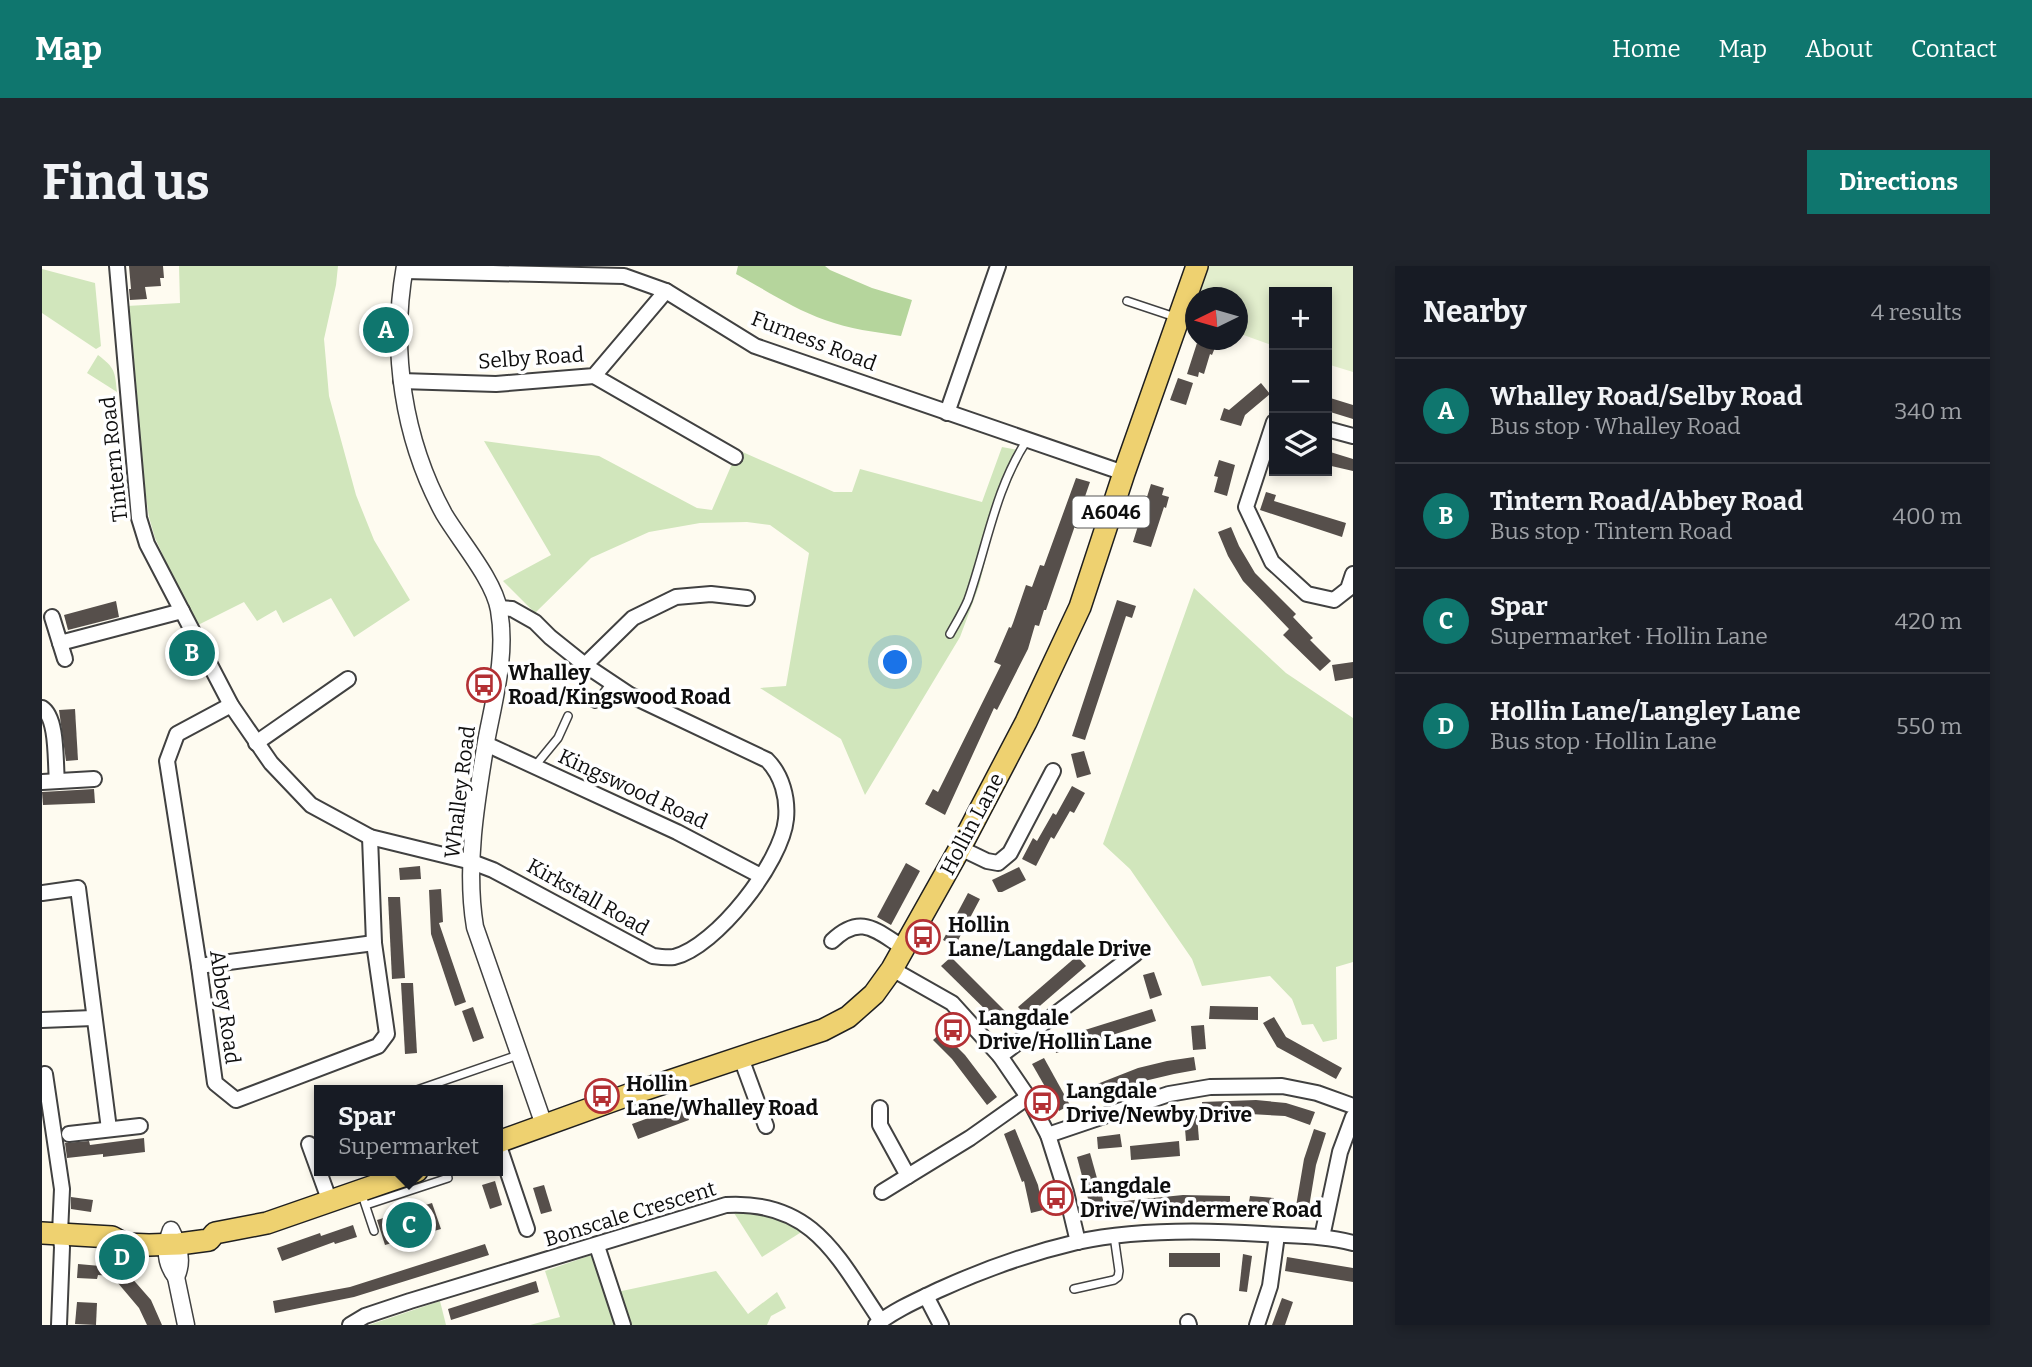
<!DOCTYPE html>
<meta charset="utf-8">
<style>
:root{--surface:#171b24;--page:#20242c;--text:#f1f3f6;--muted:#9ea1a6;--line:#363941;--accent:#0f766e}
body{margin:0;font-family:Bitter,serif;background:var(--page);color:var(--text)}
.controls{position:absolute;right:21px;top:21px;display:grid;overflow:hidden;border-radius:0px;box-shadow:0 4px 10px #0003}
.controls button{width:63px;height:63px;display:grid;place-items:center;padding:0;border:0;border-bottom:2px solid var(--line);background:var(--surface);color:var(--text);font:35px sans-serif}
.compass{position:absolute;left:1143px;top:21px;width:63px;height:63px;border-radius:50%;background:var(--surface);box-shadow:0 4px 10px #0003;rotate:265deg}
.you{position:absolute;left:854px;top:397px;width:24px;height:24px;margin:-18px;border:5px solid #fff;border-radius:50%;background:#1a73e8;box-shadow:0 0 0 10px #1a73e833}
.badge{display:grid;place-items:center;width:46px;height:46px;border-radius:50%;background:var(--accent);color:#fff;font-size:23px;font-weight:700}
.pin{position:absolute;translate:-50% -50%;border:4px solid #fff;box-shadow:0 2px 7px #0006}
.popup{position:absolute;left:272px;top:819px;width:189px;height:91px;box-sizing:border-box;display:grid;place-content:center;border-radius:0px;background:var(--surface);filter:drop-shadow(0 2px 5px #0005);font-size:23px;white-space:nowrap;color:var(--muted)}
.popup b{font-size:26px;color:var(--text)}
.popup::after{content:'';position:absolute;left:50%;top:100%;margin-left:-14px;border:14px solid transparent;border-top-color:var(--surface)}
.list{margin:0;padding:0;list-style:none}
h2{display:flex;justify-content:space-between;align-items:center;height:91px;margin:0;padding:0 28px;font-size:30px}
h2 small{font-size:23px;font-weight:400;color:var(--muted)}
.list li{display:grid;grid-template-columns:46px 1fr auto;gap:21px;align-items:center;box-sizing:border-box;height:105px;padding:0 28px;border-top:2px solid var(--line)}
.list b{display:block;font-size:26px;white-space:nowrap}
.list p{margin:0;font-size:23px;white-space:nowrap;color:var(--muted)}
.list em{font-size:23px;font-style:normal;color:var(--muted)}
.icon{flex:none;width:38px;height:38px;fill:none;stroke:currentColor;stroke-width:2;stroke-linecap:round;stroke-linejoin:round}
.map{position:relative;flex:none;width:1311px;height:1059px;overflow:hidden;border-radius:0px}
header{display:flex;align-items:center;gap:42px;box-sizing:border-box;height:98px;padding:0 35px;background:var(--accent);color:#fff}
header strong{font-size:33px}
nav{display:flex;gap:38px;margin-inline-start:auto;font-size:24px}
.intro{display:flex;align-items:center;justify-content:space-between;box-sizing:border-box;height:168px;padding:0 42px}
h1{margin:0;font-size:49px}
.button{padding:18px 32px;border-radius:0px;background:var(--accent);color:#fff;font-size:24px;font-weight:700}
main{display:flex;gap:42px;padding:0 42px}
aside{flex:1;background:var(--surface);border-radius:0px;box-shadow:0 4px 10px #0003}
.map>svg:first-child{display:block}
.green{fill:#d1e6bc}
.forest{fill:#b5d59c}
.pitch{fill:#e2eecd}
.building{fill:#564f4b}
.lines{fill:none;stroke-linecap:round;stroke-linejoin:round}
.service-casing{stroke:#414141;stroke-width:10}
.minor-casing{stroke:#414141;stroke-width:18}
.tertiary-casing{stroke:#414141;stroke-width:19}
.primary-casing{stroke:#1f1f1f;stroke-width:24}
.service{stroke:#fff;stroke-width:7}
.minor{stroke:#fff;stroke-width:14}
.tertiary{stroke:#fff;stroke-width:16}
.primary{stroke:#eed170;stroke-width:21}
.labels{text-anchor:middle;stroke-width:7;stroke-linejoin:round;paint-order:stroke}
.shield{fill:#fff;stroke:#565656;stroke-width:2}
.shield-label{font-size:19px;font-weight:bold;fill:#0e0e0e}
.street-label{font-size:21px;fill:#0e0e0e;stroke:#fff}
.poi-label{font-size:21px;font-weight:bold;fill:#0e0e0e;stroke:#fff;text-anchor:start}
</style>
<header>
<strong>Map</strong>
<nav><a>Home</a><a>Map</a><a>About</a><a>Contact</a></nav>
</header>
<div class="intro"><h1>Find us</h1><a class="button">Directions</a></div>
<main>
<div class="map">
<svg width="1311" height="1059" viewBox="0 0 1311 1059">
<rect width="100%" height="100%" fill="#fefbf0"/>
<g class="green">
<path d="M137,0h159l-2,19 -12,54 5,57 27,99 18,45 36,60 -56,37 -23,-39 -48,25 -7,-13 -19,11 -13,-19 -48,24 -41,-88 -6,-21 -8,-55 -14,-156 53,-3z"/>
<path d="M0,3l53,14 6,63 -5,3 -54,-36z"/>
<path d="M56,89c17,13 17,16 19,37l-30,-19z"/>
<path d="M442,175l115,15 98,52 15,2 26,-60 96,42h18l8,-23 122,33 20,-55 22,4 -28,65 -17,70 -19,51 -95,158 -24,-56 -81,-51 26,-2 23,-133 -39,-28 -23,-3 -47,1 -51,9 -58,26 -56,55 -32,-32 48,-26z"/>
<path d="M1152,322l92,85 67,45v244l-17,5 1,72 -14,3 -10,-18 -11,1 -10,-26 -22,-23 -68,10 -10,-27 -62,-90 -27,-25z"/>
<path d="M719,946l22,8 20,11 -41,26 -28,-44z"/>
<path d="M561,985l14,41 99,-21 32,43 29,-22 9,16 -15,8 -4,9h-237l30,-8 -15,-46z"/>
<path d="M398,1035l6,24h-77z"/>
</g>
<path class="forest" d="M696,0h87l5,4 42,18 40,12 -11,36c-26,-4 -52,-7 -76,-16 -31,-11 -61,-31 -89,-46z"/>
<path class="pitch" d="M1166,0h145v106l-26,-8v-72h-53v54l-36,-13v-35l-41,-1z"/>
<g class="building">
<path d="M87,0h34l1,12h-4l1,8 -16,1 2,12 -17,1 -1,-11h2z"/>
<path d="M1164,74h12l-6,15 -2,-1 -6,20 -5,-2 -1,5 -11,-3 10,-31 7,3z"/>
<path d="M1136,112l15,5 -7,22 -16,-5z"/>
<path d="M1219,117l9,11 -25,21 -4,11 -21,-6 4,-12 5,2z"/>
<path d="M1285,131l26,8v14l-26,-8z"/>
<path d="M1285,185l26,8v12l-26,-6z"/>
<path d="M1177,194l16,5 -8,31 -13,-4 4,-15 -4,-1z"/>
<path d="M1034,212l14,4 -44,128h-2l-5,16 -4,-1 -7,24 -31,61 -3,-2 -49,107 -20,-11 8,-15 5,3 63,-127 -7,-3 15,-35 2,1 2,-5 13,-38 6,2 8,-22 4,1z"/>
<path d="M1109,218l13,4 -2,7 7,2 -3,11 -2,-1 -13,40 -18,-5z"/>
<path d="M1224,226l10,3 -2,6 72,22 -4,14 -82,-27z"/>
<path d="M1189,261l8,19 16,27 41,41 -3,3 20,21 -3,2 21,21 -11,10 -37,-36 6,-6 -46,-48 -15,-25 -10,-24z"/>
<path d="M1075,334l19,6 -4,12 -6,-2 -41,124 -13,-4z"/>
<path d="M74,335l3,16 -51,13 -4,-15z"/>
<path d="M1311,396v16l-18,3 -3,-16z"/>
<path d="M33,443l3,51 -12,1 -7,-51z"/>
<path d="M1042,485l7,23 -14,4 -6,-24z"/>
<path d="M1030,520l13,7 -11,20 -4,-2 -16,28 -3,-2 -15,29 -14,-7 11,-21 4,3 16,-28 3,2z"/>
<path d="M52,523l1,14 -52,2 -1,-13z"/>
<path d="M864,597l14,8 -29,54 -14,-8z"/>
<path d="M378,600l1,13 -21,1 -1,-12z"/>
<path d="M977,601l7,13 -24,12h-4l-6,-12z"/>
<path d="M399,623l2,33 -4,1 27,79 -11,4 -24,-72 -2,-44z"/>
<path d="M926,627l12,6 -25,47 -12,-6z"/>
<path d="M346,631h12l5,81 -13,1z"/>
<path d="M1035,690l9,10 -59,51 -9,-10z"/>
<path d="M909,691l59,59 -9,9 -60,-59z"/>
<path d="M1112,706l8,23 -12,4 -7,-24z"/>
<path d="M359,717h12l4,70 -12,1z"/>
<path d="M1168,740l48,1v13l-49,-1z"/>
<path d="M431,741l11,31 -11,4 -11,-31z"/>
<path d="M1110,743l4,12 -100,32 -3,-13z"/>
<path d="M1232,751l12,20 56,31 -6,11 -59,-32 -14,-24z"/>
<path d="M1162,759l2,24 -13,1 -2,-24z"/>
<path d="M900,766l23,23 32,42 -10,8 -35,-46 -19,-19z"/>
<path d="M1152,791l2,13 -22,4 -38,9 -45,17 -4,-12 51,-20 29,-7z"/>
<path d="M1002,792l26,47 -11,6 -27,-47z"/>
<path d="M1214,834l30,3 29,9 -5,13 -25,-9 -35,-2 -47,1 -1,-13z"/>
<path d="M642,839l5,15 -51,19 -6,-15z"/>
<path d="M1155,849l2,25 -13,1 -2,-25z"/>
<path d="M973,863l23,56 5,25 -12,3 -7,-32 -2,1 -18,-48z"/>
<path d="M1272,863l12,4 -10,32 -8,48 -13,-1 9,-53z"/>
<path d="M1078,868l2,13 -24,2 -1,-12z"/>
<path d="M102,872l1,14 -42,5v-3l-36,4 -2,-15 24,-2 1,4z"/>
<path d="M1137,875l1,15 -49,4 -1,-14z"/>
<path d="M1048,887l15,54 -14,3 -14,-53z"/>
<path d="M453,915l7,24 -12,4 -8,-24z"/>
<path d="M502,919l8,26 -11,3 -8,-26z"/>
<path d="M1141,929l47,1v13l-55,-1 -36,3 -23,5 -2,-14z"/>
<path d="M1208,930l24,2 -2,13 -24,-3z"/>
<path d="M29,931l22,3 -2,12 -20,-3z"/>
<path d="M390,937l9,26 -56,16 -8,-25z"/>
<path d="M311,959l4,12 -22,7 -1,-2 -52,19 -5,-13 43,-15 1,3z"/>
<path d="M443,978l4,11 -135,42 -79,16 -2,-12 77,-14z"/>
<rect x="1127" y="987" width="51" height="14"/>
<path d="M1201,988l9,2 -5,36 -8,-1z"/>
<path d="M1245,991l66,11v14l-68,-11z"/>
<path d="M36,998l45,4 28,32 11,25h-15l-8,-17 -27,-32 -14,-1 -1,4 -20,-1z"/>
<path d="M494,1015l3,11 -88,28 -3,-11z"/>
<path d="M1240,1032l11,4 -8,23h-13z"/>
<path d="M35,1036l20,1 -1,22 -21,-1z"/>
</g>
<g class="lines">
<g class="service-casing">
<g id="service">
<path d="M1085,35l51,17"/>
<path d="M908,368c6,-11 13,-22 18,-34 19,-54 27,-111 59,-160"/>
<path d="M528,427l25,11 16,-21"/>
<path d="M493,500l23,-28 10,-22"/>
<path d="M375,824l101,-35"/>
<path d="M322,935l10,30"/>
<path d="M324,939l82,-27 -2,-7"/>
<path d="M1032,1023l40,-9 4,-3 1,-6 -5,-35"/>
</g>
</g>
<g class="minor-casing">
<g id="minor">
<path d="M75,0l22,252 8,26 84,161 40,58 40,42 59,32 102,25 21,8 160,86c7,1 14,2 21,1 42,-10 108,-95 112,-138 2,-21 -4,-44 -19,-59l-137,-65 -45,-30 -35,-28 -15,-15 -23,-13 -13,-1"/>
<path d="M363,5l219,5 42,15 89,55 369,127"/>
<path d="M552,110l141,81"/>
<path d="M359,115l95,3 98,-8 72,-85"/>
<path d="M905,147l51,-147"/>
<path d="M1232,156l-28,85 26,55 35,32 27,6 14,-11 5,-15"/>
<path d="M1285,163l26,7"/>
<path d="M10,351l8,26 122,-32"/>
<path d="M18,377l5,16"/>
<path d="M543,399l48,-47 43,-21 35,-3 36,4"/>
<path d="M189,439l-54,29 -10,27 32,205 16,117 21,17 142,-54 9,-12 -13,-91 -4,-106"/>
<path d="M0,442c16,10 13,55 15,73"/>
<path d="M214,477l92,-64"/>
<path d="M444,478l191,88 84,44"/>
<path d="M0,516l52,-3"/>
<path d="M918,582l27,13 11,2 12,-10 43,-82"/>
<path d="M0,627l36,-5 31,241"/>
<path d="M790,675c29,-28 44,-10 72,7"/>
<path d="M157,700l175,-23"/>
<path d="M850,703l60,34 48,53 28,41 20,38 18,57 12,50"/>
<path d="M0,754l51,-2"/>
<path d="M958,790l135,-102"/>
<path d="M699,792l25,68"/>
<path d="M3,808l17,115 -2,44 2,14 -3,78"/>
<path d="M838,842v17l28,51 62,-38 58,-41"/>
<path d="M27,868l71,-8"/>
<path d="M1006,869l121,-41 41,-7 72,-1 35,7 36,13"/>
<path d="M456,877l29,86"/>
<path d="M267,878l21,58"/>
<path d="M840,926l26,-16"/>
<path d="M1280,971l18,-85 13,-35"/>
<path d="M555,980l26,79"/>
<path d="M884,1030l15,29"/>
<path d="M1146,1056l1,3"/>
<path d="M308,1059l15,-9 45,-15 316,-96c88,-5 112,53 155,116"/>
<path d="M834,1059c18,-15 44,-26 65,-36 44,-20 89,-36 136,-47 59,-13 126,-12 186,-8 30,2 61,1 90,9"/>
<path d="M1215,1059l13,-39 7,-51"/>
</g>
</g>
<g class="tertiary-casing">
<g id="tertiary">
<path d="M363,0c-15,84 -2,173 39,248 16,27 50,66 55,96 8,45 -5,89 -13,132 -10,60 -21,125 -11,185l69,198"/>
<path d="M129,964c8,15 13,31 5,47 -11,-14 -11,-31 -5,-47z"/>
<path d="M134,1011l10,48"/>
</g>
</g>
<g class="primary-casing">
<g id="primary">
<path d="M456,876l133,-48 192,-64 25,-13 26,-23 18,-25 68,-121 66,-126 54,-115 44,-134 73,-207"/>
<path d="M0,967l70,4 13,7 24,1 30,-1 30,-4 6,-7 52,-10 150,-52"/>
</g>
</g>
<use href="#service" class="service"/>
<use href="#minor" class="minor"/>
<use href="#tertiary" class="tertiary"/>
<use href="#primary" class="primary"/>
</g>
<defs>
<g id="bus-ring" transform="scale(1.75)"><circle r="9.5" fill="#fff" stroke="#b33034" stroke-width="1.5"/><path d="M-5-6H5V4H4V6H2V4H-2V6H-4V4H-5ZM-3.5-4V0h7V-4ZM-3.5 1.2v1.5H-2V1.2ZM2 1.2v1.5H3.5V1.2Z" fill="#b33034"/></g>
</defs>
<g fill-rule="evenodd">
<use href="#bus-ring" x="442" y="419"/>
<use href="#bus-ring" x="881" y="671"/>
<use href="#bus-ring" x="911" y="764"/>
<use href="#bus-ring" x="560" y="830"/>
<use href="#bus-ring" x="1000" y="837"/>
<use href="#bus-ring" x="1014" y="932"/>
</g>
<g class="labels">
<rect class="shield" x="1030.5" y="230.5" width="77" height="31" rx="5"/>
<g class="shield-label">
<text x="1069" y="253">A6046</text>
</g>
<g class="street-label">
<text transform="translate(772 75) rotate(21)" y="7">Furness Road</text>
<text transform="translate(489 92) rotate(-4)" y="7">Selby Road</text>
<text transform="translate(72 193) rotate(-96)" y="7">Tintern Road</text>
<text transform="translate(591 523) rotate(25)" y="7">Kingswood Road</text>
<text transform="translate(418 526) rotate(-83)" y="7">Whalley Road</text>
<text transform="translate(930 558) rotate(-62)" y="7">Hollin Lane</text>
<text transform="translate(546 631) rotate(29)" y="7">Kirkstall Road</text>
<text transform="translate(183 741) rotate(82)" y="7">Abbey Road</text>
<text transform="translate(588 948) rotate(-17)" y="7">Bonscale Crescent</text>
</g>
<g class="poi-label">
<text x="466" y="414">Whalley<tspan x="466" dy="24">Road/Kingswood Road</tspan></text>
<text x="906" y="666">Hollin<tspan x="906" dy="24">Lane/Langdale Drive</tspan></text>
<text x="936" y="759">Langdale<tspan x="936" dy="24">Drive/Hollin Lane</tspan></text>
<text x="584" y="825">Hollin<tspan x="584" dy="24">Lane/Whalley Road</tspan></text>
<text x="1024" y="832">Langdale<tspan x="1024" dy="24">Drive/Newby Drive</tspan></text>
<text x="1038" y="927">Langdale<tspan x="1038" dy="24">Drive/Windermere Road</tspan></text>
</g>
</g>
</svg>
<div class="controls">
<button>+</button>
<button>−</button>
<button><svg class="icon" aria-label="layers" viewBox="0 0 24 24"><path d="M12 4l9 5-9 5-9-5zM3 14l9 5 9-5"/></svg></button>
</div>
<svg class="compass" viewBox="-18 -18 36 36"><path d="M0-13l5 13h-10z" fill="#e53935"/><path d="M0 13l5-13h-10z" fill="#9ea1a6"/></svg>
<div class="you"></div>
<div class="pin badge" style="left:344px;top:64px">A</div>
<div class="pin badge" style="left:150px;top:387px">B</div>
<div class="pin badge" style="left:367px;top:959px">C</div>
<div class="popup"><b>Spar</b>Supermarket</div>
<div class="pin badge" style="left:80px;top:991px">D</div>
</div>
<aside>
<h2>Nearby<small>4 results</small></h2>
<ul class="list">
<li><span class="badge">A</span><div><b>Whalley Road/Selby Road</b><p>Bus stop · Whalley Road</p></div><em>340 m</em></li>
<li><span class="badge">B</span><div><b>Tintern Road/Abbey Road</b><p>Bus stop · Tintern Road</p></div><em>400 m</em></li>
<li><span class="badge">C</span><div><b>Spar</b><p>Supermarket · Hollin Lane</p></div><em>420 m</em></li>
<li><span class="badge">D</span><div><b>Hollin Lane/Langley Lane</b><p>Bus stop · Hollin Lane</p></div><em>550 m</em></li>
</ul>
</aside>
</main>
